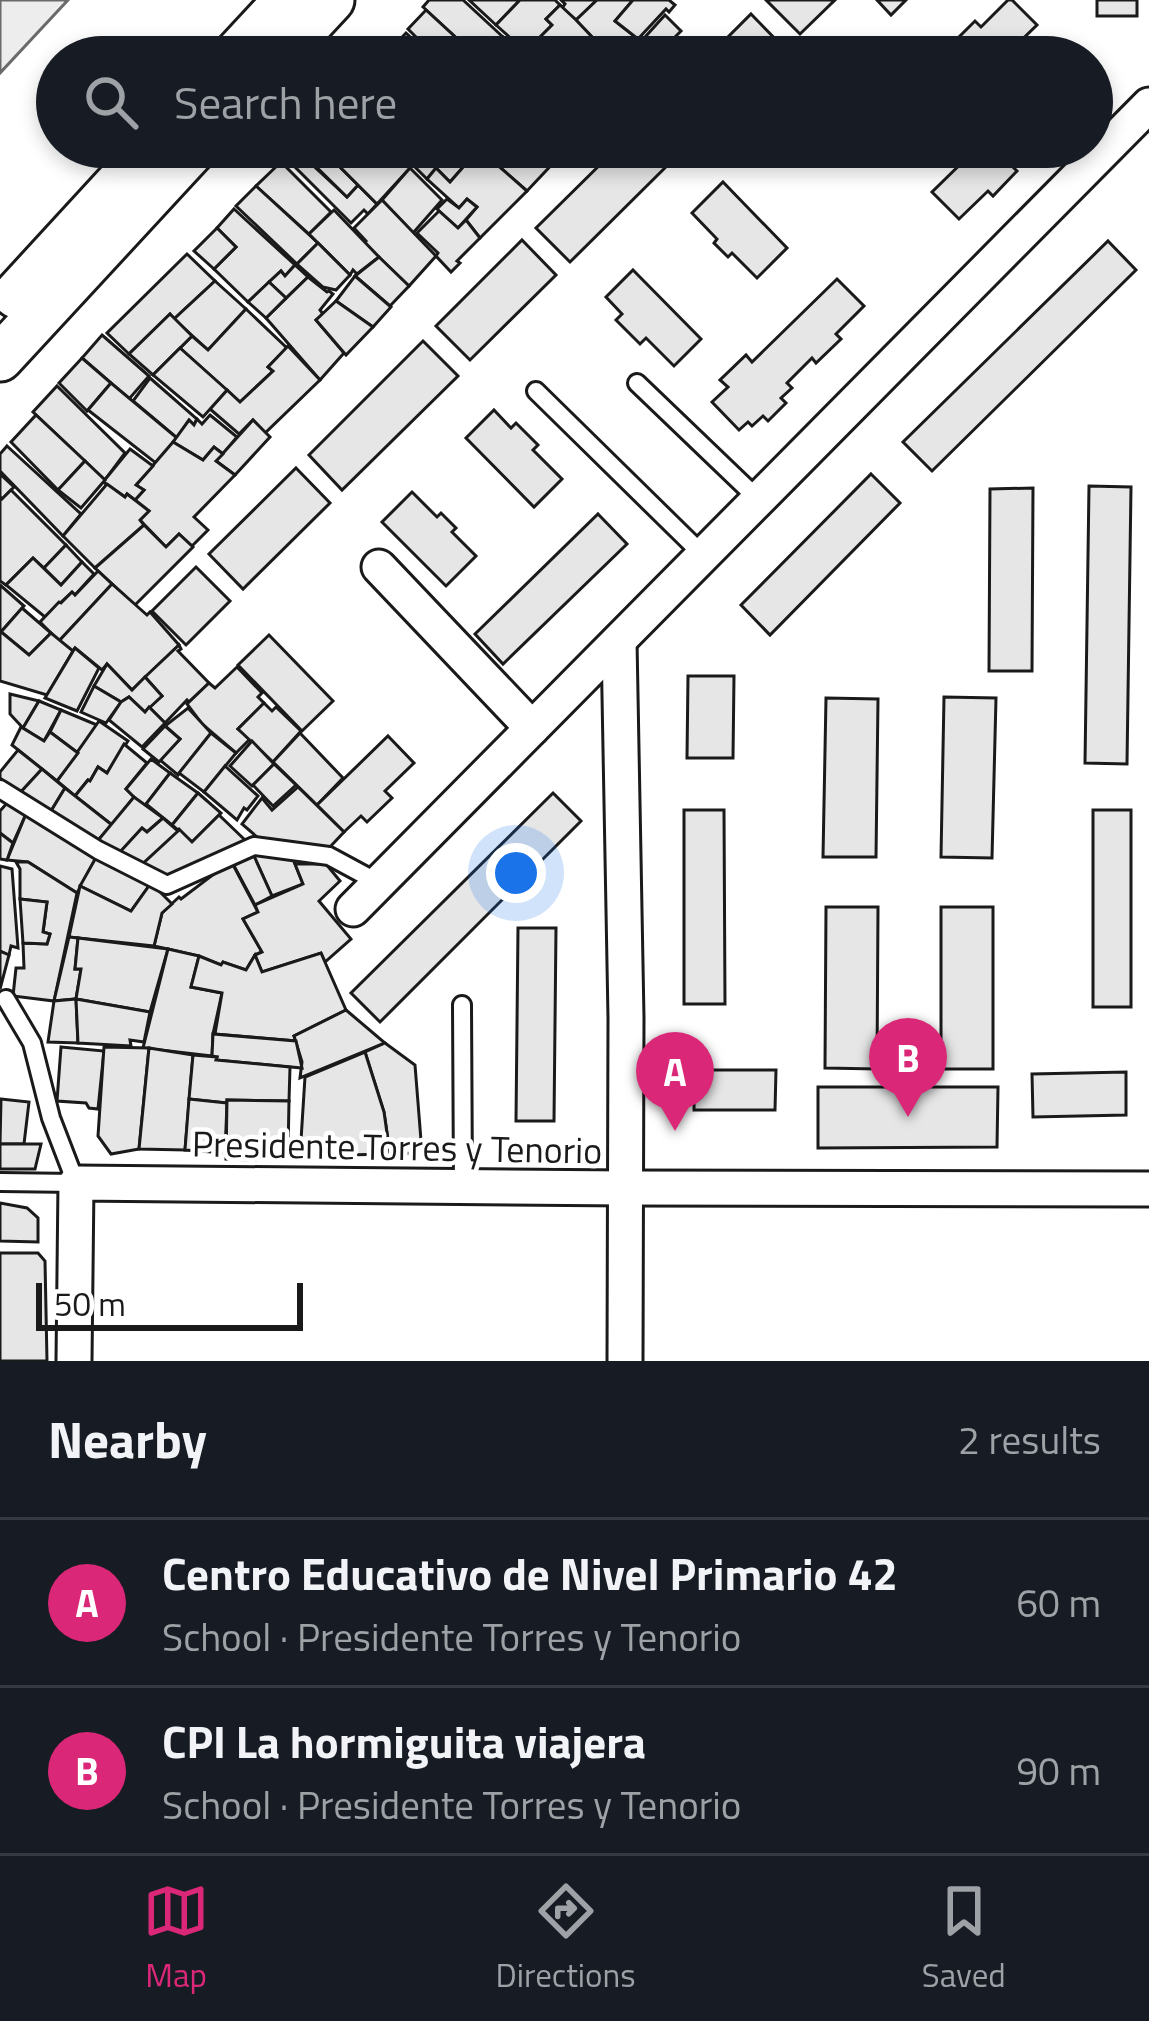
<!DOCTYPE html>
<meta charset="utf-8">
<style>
:root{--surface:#171b24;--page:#20242c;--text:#f1f3f6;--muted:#9ea1a6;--line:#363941;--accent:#db2777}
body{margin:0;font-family:"Titillium Web",sans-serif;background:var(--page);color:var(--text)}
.scale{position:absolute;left:36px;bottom:30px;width:267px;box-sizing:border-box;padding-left:12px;border:6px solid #1a1a1a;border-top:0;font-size:33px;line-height:42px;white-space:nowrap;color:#1a1a1a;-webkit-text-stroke:9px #fff;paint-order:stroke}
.you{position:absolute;left:516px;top:873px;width:42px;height:42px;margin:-30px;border:9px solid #fff;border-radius:50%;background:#1a73e8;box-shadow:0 0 0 18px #1a73e833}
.badge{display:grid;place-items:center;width:78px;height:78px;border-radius:50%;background:var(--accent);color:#fff;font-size:39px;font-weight:700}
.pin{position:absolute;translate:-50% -99px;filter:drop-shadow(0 3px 6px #0008)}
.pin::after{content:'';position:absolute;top:63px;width:42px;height:36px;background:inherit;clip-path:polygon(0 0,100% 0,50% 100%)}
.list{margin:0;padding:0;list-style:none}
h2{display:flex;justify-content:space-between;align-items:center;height:156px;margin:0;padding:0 48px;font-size:51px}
h2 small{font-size:39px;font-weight:400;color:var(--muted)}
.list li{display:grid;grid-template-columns:78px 1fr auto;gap:36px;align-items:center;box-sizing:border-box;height:168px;padding:0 48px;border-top:3px solid var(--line)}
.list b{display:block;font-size:45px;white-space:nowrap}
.list p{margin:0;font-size:39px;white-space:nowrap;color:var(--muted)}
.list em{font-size:39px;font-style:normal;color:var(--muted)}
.icon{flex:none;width:66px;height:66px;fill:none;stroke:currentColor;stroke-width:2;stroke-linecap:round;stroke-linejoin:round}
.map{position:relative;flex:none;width:1149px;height:1361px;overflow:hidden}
.search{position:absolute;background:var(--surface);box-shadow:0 6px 18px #0003;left:36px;right:36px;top:36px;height:132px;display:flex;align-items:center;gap:30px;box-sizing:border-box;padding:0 42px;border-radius:66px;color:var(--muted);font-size:45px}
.sheet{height:492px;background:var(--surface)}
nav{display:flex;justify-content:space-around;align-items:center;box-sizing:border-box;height:168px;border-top:3px solid var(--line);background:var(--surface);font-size:33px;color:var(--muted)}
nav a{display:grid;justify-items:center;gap:6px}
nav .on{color:var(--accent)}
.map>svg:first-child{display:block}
.built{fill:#ededed;stroke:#6a6a6a;stroke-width:3}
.building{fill:#e6e6e6;stroke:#1a1a1a;stroke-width:3}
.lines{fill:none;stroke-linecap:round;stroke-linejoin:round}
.service-casing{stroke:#1a1a1a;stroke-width:22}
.minor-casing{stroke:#1a1a1a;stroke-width:39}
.secondary-casing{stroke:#1a1a1a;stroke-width:51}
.service{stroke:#fff;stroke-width:16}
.minor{stroke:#fff;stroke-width:33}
.secondary{stroke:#fff;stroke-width:45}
.labels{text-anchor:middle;stroke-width:9;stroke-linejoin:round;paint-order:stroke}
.street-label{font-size:36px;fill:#1a1a1a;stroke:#fff}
</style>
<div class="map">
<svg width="1149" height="1361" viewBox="0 0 1149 1361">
<rect width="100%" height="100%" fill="#fff"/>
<path class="built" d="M0,0h68l-68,73z"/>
<g class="building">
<path d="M429,0h34l40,37 -19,20h-7l-54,-50z"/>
<path d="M469,0h51l-24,25z"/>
<path d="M520,0h35l5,5 -14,14 6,6 -26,27 -30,-27z"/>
<path d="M561,0h36l-21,20 -14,-12 3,-4z"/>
<path d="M597,0h36l-18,21 23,18 -19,18h-8l-35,-37z"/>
<path d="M633,0h36l6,5 -6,7 -3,-3 -28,30 -23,-18z"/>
<path d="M766,0h69l-35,34z"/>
<path d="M877,0h29l-15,15z"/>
<path d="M1008,0h4l25,25 -33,32h-54l8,-8 -6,-5 23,-23 6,6z"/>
<rect x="1097" y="0" width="40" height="16"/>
<path d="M560,5l16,15 35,37h-74l-9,-8 24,-24 -6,-6z"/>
<path d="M426,10l51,47h-39l-17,-15 -13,-13z"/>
<path d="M751,14l34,35 -8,8h-69z"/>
<path d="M665,15l16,16 -26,26h-28z"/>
<path d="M406,33l14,13 -10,11h-27z"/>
<path d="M503,37l14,14 -6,6h-27z"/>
<path d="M863,42l15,15h-30z"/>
<path d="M293,147l54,50 11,-12 19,19 -9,10 -4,-4 -13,13 -67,-67z"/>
<path d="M296,147h24l38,38 -11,12z"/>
<path d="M320,147h70l20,21 -33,36z"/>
<path d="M395,147h82l2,2 -29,33 -14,-14 -9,11z"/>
<path d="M477,147h70l11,11 -31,33z"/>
<path d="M618,147l67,1 -115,114 -34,-34z"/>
<path d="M978,147h54l-20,19 5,5 -24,25 -5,-5 -29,28 -27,-27z"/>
<path d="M479,149l48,42 -47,47 -14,-18 11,-13 -10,-8 -8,9 -32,-29 9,-11 14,14z"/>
<path d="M281,162l50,50 -22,22 -53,-48z"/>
<path d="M410,168l32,32 -29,33 -31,-33z"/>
<path d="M723,182l64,66 -30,30 -25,-25 -4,4 -14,-14 3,-4 -25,-26z"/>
<path d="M256,186l62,57 -21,21 -61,-58z"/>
<path d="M447,199l12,9 8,-9 10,8 -19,21 -21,-19z"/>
<path d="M382,200l54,56 -27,30 -45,-43 2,-2 -12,-13z"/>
<path d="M234,209l61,56 -10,11 -4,-5 -33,31 -34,-33 22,-22 -19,-19z"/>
<path d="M334,210l45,47 -22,17 -4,-4 -3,5 -41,-41z"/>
<path d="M439,211l19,17 8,-8 14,18 -23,23 3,2 -9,9 -15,-16 2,-3 -21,-20z"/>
<path d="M217,228l19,19 -22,22 -20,-18z"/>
<path d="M522,240l34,35 -86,85 -34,-34z"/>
<path d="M1108,241l28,29 -204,201 -29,-29z"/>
<path d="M318,243l32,32 -14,15 -13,-3 -26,-23z"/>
<path d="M187,254l28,27 -41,38 -4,-5 -41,40 -22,-21z"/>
<path d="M379,257l30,29 -19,20 -35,-30z"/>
<path d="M295,265l13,12 -22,21 -17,-16 12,-11 4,5z"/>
<path d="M633,270l68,69 -27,27 -28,-28 -6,6 -24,-24 6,-6 -16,-17z"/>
<path d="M355,276l36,31 -18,20 -37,-26z"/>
<path d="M308,277l19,15 2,-1 4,3 -13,16 3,4 -7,6 28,33 -24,27 -54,-62z"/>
<path d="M837,279l27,27 -28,28 5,5 -25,24 -4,-5 -25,25 5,5 -11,10 5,5 -18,18 -5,-5 -11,10 -4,-4 -9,8 -27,-28 16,-15 -8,-7 26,-25 6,7z"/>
<path d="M215,281l31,28 -38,41 -34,-31z"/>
<path d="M269,282l17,16 -20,20 -18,-16z"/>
<path d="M336,301l37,26 -27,28 -30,-35z"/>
<path d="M246,309l41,39 -19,19 5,4 -33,31 -60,-54 12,-12 16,14z"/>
<path d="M170,314l22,22 -39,39 -24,-21z"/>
<path d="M102,335l47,41 -20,23 -47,-41z"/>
<path d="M423,341l35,35 -116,114 -33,-35z"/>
<path d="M288,346l32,34 -55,53 -12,-13 -14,14 -29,-25 17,-19 13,12 33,-31 -5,-4z"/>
<path d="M180,348l47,42 -24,27 -50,-42z"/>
<path d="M82,358l29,25 -24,28 -28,-28z"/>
<path d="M150,378l47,41 -3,6 -5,-5 -12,18 -44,-37z"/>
<path d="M111,383l66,55 -20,26 -69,-54z"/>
<path d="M57,386l68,67 -20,27 -72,-68z"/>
<path d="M494,410l17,18 5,-5 22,22 -5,5 29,29 -28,28 -68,-69z"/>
<path d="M36,415l49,46 -27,29 -47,-48z"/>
<path d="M210,415l27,22 -14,17 -9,-7 -11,13 -30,-18 16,-22 5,5 3,-6 5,5z"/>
<path d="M253,420l17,17 -35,38 -19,-14z"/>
<path d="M173,442l30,18 11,-13 9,7 -7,7 19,14 -41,42 14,13 -16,16 -13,-12 -13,13 -26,-27 9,-9 -14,-11 9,-10 -8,-5z"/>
<path d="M7,446l74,68 -18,22 -63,-65v-17z"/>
<path d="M130,449l23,17 -17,19 8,5 -9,10 -8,-6 -2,3 -22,-15z"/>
<path d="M85,461l20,19 -24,28 -23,-18z"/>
<path d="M296,468l34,35 -87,86 -34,-35z"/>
<path d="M0,474l14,13 -12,12 -2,-2z"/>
<path d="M871,474l29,29 -130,132 -29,-30z"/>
<path d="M107,484l18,13 2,-3 22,17 -9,9 4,5 -49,43 -32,-32z"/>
<path d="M1089,486l42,1 -4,277 -42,-1z"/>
<path d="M1033,488l-1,183h-43l1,-182z"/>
<path d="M11,490l55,55 -22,23 -11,-10 -27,27 -6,-4v-84l2,2z"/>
<path d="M412,492l25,25 4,-4 15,15 -4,4 24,24 -30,30 -64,-64z"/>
<path d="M598,514l29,30 -124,120 -28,-30z"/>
<path d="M144,525l22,22 13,-13 14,13 -58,58 -40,-37z"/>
<path d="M66,545l16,17 -21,23 -17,-17z"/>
<path d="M33,558l28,27 21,-23 12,12 -19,21 -3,-3 -27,25 -39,-32z"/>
<path d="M196,567l34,34 -44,44 -34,-34z"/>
<path d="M98,571l14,13 -53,57 -19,-19 19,-20 2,1 11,-11 3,3z"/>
<path d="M112,584l35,31 3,-3 29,33 -47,45 -25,-26 -5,6 -27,-22 -2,3 -14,-10z"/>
<path d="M0,585l24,21 -23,26 -1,-1z"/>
<path d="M22,608l29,25 -22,22 -28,-23z"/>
<path d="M0,631l29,24 22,-22 22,18 -26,44 -47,-14z"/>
<path d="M269,635l64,66 -31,30 -64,-66z"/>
<path d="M179,645l2,4 -3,2 31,32 -20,19 -2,-2 -22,23 -16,-16 13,-11 -17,-19z"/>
<path d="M75,648l24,20 -22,43 -32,-13z"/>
<path d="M107,664l25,26 13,-13 17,19 -17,16 -16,-15 -8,5 -27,-16z"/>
<path d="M237,667l25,26 -4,4 6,6 -26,26 12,10 -14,14 -34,-29 -15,-20 22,-21 6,5z"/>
<path d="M688,676h46l-1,82h-46z"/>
<path d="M94,686l27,16 -15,21 -25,-11z"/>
<path d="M10,694l29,7 -16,27 -13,-14z"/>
<path d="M129,697l16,15 4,-5 16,16 -23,24 -33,-27 12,-18z"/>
<path d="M944,697l52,1 -4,160 -51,-1z"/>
<path d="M826,698l52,1 -2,158h-53z"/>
<path d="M39,701l22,9 -17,31 -21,-13z"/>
<path d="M264,703l8,8 4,-4 25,24 -28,31 -35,-33z"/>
<path d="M188,708l23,25 -33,42 -18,-15 20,-21 -15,-13z"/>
<path d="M61,710l36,15 -19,28 -28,-21z"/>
<path d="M99,721l29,20 -21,32 -9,-6 -8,14 -2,-1 -13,16 -18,-15z"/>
<path d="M165,726l15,13 -21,23 -16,-13z"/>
<path d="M21,727l23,14 6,-9 28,21 -21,28 -45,-36z"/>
<path d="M211,733l25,20 -32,39 -25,-19z"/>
<path d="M300,733l43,45 -26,27 -44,-43z"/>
<path d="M388,736l26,27 -29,28 7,7 -25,24 -6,-6 -17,16 -27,-27z"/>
<path d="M252,741l22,23 -22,22 -22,-20z"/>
<path d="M124,744l23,19 -21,26 8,8 -22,28 -37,-29 13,-16 2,1 8,-14 9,6z"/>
<path d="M18,750l24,19 -23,25 -19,-16v-6z"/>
<path d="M151,759l19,14 -26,34 -18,-18z"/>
<path d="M274,764l22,21 -23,21 -20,-21z"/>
<path d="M225,766l33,30 -11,14 -3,-2 -7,12 -33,-28z"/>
<path d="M42,769l23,19 -17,28 -30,-21z"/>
<path d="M170,773l28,20 -26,32 -26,-21z"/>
<path d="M298,787l46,45 -15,16 -65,-5 -22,-19 20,-26 10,12z"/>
<path d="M65,788l47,37 -17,19 -47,-28z"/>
<path d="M198,793l23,20 -29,29 -20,-17z"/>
<path d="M553,793l28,28 -201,201 -29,-29z"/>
<path d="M134,797l29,21 -16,14 -5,-4 -26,29 -21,-13z"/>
<path d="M8,802l18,12 -13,29 -13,-10v-22z"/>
<path d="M684,810h40l1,194h-41z"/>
<rect x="1093" y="810" width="38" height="197"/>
<path d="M26,814l71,42 -20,37 -49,-31 -21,-2z"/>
<path d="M219,815l26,25 -78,37 -26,-14 38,-34 13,13z"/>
<path d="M163,818l15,13 -39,36 -20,-14 23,-25 5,4z"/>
<path d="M0,833l13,10 -6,17 -7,-1z"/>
<path d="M98,854l53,29 -20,28 -51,-25z"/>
<path d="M261,854l32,5 10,25 -31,12 -18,-40z"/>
<path d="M254,856l18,40 -17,9 -22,-41z"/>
<path d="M231,861l27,51 -15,7 19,33 -7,3 -9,15 -23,-8 -2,3 -22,-9 -45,-10 8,-33 17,-16 2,2z"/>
<path d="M16,862h12l49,31 -23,108 -41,-5 3,-28h8l-1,-25 24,1 3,-10 -7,-2 4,-30 -27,-3v-30z"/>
<path d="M295,864h31l14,17 -21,20 32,38 -26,23 -4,-9 -59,19 -7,-17 7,-3 -19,-33 15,-7 -3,-7 48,-21z"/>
<path d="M0,866l12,3 6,79 -7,-2 -2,9 -9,-4z"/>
<path d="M151,883l21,21 -10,9 -8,33 -85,-9 11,-51 51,25z"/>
<path d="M20,899l27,3 -4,30 7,2 -3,10 -24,-1z"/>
<path d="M826,907h52l-1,162 -52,-1z"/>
<rect x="941" y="907" width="52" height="162"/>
<path d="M518,928h38l-2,193h-38z"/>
<path d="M69,937l9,1 -3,31h6l-5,30 -22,2z"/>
<path d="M78,938l90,11 -18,63 -74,-13 5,-30h-6z"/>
<path d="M168,949l31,7 -8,31 31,6 -9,41 -1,22 -69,-8z"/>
<path d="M0,951l9,4 -9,34z"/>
<path d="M321,953l25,57 -52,26 2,5 -81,-7 7,-41 -31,-6 8,-31 22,9 2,-3 23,8 9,-15 7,17z"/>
<path d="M76,999l2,44 -30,-1 6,-41z"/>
<path d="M76,999l74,13 -6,30 -14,-2 1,6 -53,-3z"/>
<path d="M346,1010l39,33 -85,35 2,-16 -8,-26z"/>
<path d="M213,1034l83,7 6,27 -86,-8 1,-3 -5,-1z"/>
<path d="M385,1043l30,22 7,88 -32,1 -6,-42 -19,-60z"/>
<path d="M61,1047l43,4 -6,58 -9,-1 -3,-5 -29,-2z"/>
<path d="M104,1047l45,1 -10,101 -28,5 -13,-18z"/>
<path d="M149,1048l44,7 -8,95 -46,-1z"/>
<path d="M365,1052l19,60 6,42 -90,2 5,-79z"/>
<path d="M193,1055l24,2 -1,3 74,7 -1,34 -62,-1v3l-38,-4z"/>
<path d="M694,1070h82l-1,40h-81z"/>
<path d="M1126,1072v43l-93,2 -1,-43z"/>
<path d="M818,1087h180l-1,60 -179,1z"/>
<path d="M1,1099l28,3 -5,42h-24z"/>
<path d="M189,1099l38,4 -2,50 -40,-3z"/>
<path d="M227,1100l62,1 -1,53h-33v6l-29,-1z"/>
<path d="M0,1144h41l-6,25h-35z"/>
<path d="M0,1203l27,5 11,10v24l-38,-1z"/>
<path d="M0,1253h38l7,8 2,100h-47z"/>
</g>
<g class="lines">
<g class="service-casing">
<g id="service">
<path d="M637,383l121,116"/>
<path d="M536,391l167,164"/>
<path d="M0,789l98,61 69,35 87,-39 75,10 50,27"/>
<path d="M462,1005l1,182"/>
<path d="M0,1182l76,1 -25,-65 -19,-75 -26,-44"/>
</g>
</g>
<g class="minor-casing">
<g id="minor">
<path d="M379,567l153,161"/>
<path d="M619,641l7,377 -1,343"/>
<path d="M353,909l796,-804"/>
<path d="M74,1361l2,-178 550,5 523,1"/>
</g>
</g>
<g class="secondary-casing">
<g id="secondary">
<path d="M234,57l53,-57"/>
<path d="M278,57l53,-57"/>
<path d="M16,295l136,-148"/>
<path d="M0,358l195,-211"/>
</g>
</g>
<use href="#service" class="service"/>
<use href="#minor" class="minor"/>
<use href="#secondary" class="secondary"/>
</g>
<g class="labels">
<g class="street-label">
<text transform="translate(397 1147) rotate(1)" y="13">Presidente Torres y Tenorio</text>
</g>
</g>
</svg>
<div class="scale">50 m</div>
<div class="you"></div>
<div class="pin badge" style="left:675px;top:1131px">A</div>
<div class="pin badge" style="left:908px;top:1117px">B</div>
<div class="search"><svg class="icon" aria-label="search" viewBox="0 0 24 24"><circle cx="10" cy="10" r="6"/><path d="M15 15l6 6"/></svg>Search here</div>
</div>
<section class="sheet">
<h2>Nearby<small>2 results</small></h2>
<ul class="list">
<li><span class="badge">A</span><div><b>Centro Educativo de Nivel Primario 42</b><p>School · Presidente Torres y Tenorio</p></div><em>60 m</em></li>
<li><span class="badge">B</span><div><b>CPI La hormiguita viajera</b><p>School · Presidente Torres y Tenorio</p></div><em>90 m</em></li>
</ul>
</section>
<nav>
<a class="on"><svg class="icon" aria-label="map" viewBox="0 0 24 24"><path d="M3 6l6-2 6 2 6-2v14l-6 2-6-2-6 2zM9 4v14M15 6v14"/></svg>Map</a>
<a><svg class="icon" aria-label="directions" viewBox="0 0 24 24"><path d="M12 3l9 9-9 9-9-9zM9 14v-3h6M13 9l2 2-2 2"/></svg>Directions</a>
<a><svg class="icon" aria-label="saved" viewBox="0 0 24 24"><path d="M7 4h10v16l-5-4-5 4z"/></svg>Saved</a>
</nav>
